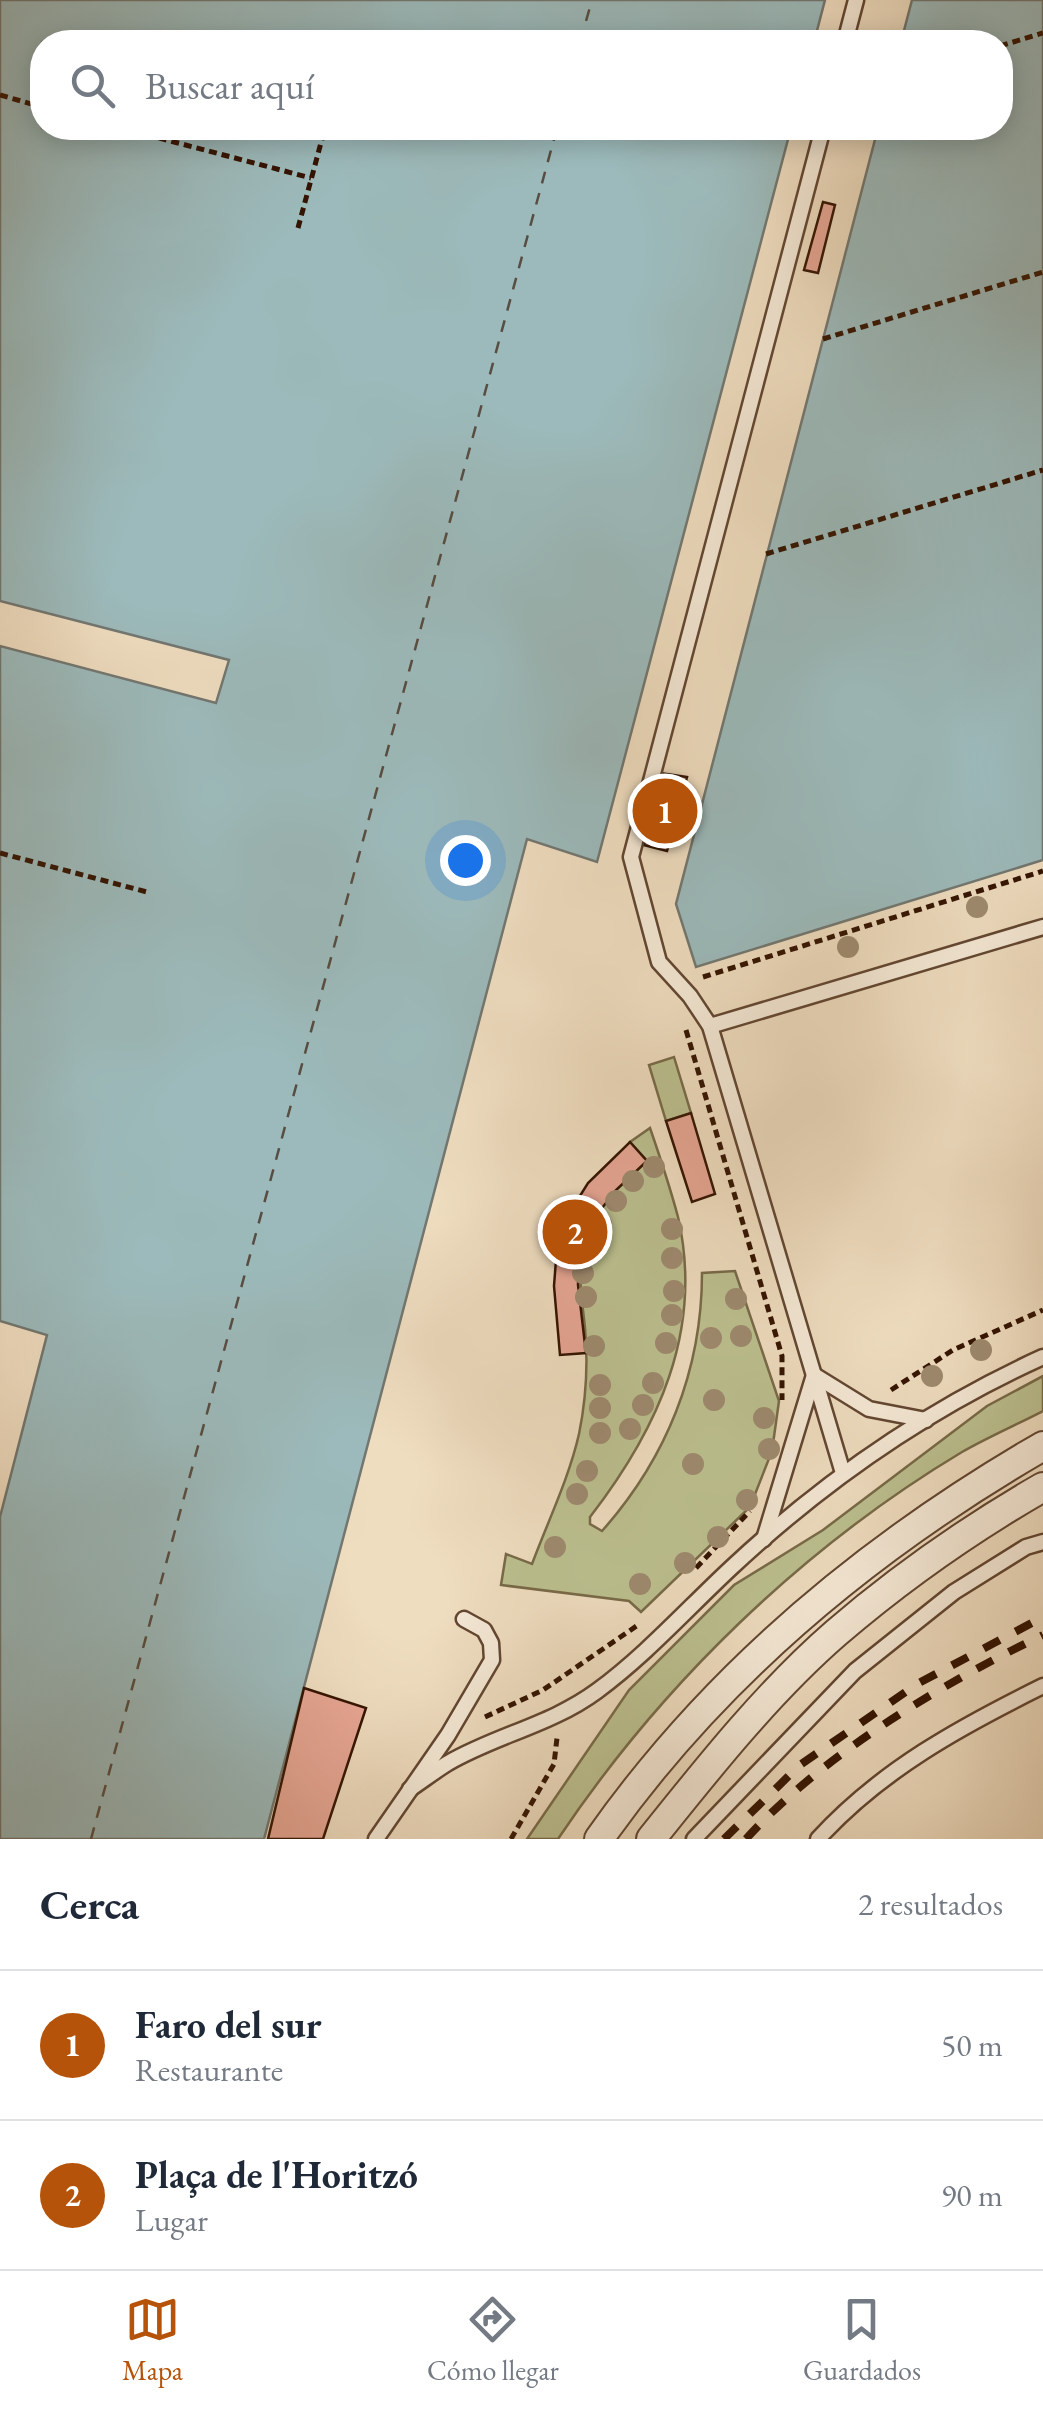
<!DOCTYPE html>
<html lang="es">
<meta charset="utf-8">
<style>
:root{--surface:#fff;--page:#f2f2f3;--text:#1f2937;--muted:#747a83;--line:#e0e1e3;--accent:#b45309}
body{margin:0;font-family:"EB Garamond",serif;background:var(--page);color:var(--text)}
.you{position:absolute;left:465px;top:860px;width:35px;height:35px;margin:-25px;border:8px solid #fff;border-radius:50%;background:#1a73e8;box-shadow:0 0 0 15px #1a73e833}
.badge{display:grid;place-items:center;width:65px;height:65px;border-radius:50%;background:var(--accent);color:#fff;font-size:32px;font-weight:700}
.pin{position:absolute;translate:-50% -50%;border:5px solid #fff;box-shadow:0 2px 10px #0006}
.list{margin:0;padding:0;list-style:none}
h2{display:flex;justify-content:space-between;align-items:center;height:130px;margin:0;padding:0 40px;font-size:42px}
h2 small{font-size:32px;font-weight:400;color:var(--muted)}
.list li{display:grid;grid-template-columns:65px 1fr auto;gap:30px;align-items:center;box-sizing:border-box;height:150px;padding:0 40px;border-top:2px solid var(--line)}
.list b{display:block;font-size:38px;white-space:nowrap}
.list p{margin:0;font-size:32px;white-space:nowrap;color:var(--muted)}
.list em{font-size:32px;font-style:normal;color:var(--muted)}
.icon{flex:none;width:55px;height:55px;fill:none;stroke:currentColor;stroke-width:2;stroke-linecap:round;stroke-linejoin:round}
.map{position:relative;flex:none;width:1043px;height:1839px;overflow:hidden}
.search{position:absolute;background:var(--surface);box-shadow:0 5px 25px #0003;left:30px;right:30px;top:30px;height:110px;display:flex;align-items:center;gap:25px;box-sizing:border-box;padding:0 35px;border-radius:40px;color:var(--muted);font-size:38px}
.sheet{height:430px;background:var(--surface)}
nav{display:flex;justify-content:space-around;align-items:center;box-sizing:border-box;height:140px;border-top:2px solid var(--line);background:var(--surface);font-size:28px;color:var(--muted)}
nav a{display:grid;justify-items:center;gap:5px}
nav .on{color:var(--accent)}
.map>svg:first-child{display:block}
.green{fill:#bcc090;stroke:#786a48;stroke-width:2.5}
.water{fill:#9cbabb;stroke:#727771;stroke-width:2.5}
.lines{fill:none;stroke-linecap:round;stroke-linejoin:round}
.ferry{stroke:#584d42;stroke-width:2.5;stroke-dasharray:12 10;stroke-linecap:butt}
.building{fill:#e7a694;stroke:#331301;stroke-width:2.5}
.lane-casing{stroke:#624631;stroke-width:19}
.street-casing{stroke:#624631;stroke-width:32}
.path{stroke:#331301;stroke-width:5;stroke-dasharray:8 5;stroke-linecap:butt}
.lane{stroke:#f5e9d6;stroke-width:14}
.street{stroke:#f5e9d6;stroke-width:28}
.rail{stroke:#331301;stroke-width:8;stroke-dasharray:18 18;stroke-linecap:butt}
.tree{fill:#9e8a6f}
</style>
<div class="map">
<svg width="1043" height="1839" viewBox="0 0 1043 1839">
<rect width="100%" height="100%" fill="#efddc0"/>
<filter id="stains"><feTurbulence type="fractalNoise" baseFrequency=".002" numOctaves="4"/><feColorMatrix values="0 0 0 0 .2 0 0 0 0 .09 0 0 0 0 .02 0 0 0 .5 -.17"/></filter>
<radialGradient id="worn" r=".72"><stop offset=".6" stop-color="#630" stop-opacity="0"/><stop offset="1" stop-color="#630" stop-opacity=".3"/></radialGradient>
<g class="green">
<path d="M674,1057l17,56 -25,8 -17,-56z"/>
<path d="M650,1128c10,29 20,59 28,89 26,113 -20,212 -88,300v7l12,7c64,-72 100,-160 100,-258l33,-2 44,130 -7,50 -22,56 -109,105 -12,-11 -128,-16 5,-31 26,10c16,-43 37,-86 47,-130 7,-34 9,-72 6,-106 -4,-40 -11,-65 6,-104 12,-25 37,-45 56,-63l-17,-19z"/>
<path d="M1043,1376v35c-27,14 -55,26 -81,41 -160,96 -301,233 -404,387h-31l102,-149 105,-105 89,-55 164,-124z"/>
</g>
<g class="water">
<path d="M0,0h825l-11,42h-772v86h749l-194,734 -70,-23 -263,1000h-264v-322l47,-182 -47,-14v-675l216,57 13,-43 -229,-59z"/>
<path d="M912,0h131v860l-347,107 -20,-63 202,-776h122v-86h-99z"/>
</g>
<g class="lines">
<g class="ferry">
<path d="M580,42l12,-42"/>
<path d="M91,1839l466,-1711"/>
</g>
</g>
<g class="building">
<path d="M823,202l12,3 -17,68 -14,-3z"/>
<path d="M660,773l27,4 -20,74 -23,-6z"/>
<path d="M691,1113l24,81 -23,8 -26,-81z"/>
<path d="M630,1142l17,19 -31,29 -24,31 -13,39 -1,25 8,68 -26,2 -6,-69 3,-39 16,-40 15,-24z"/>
<path d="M304,1688l62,20 -43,131h-55z"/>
</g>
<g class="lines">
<g class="lane-casing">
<g id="lane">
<path d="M845,42l11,-42"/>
<path d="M823,128l-192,729 28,105 31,34 20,30 133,447"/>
<path d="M710,1026l333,-99"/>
<path d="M764,1539l50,-164 55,34 57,11"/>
<path d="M410,1789c12,-8 25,-18 38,-26 48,-28 103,-38 149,-72 49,-36 90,-82 134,-123 92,-86 197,-159 312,-211"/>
<path d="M376,1839l72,-104 44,-75 -1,-17 -7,-13 -20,-11"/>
<path d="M694,1839l161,-168 99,-79 72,-45 17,-5"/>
<path d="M818,1839c63,-69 142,-112 225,-153"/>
</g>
</g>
<g class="street-casing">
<g id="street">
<path d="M599,1839c116,-165 271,-293 444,-393"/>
<path d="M651,1839c56,-70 117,-147 185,-206 64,-55 134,-104 207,-146"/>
</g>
</g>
<g class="path">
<path d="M1000,46l43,-13"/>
<path d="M0,95l42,12"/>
<path d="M121,128l190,50"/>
<path d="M298,228l27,-100"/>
<path d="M823,339l220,-67"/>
<path d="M766,554l277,-84"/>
<path d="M0,853l147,39"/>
<path d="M703,977l340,-106"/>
<path d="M686,1030l96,326v44"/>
<path d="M891,1390l62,-40 90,-40"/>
<path d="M696,1568l54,-57"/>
<path d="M485,1717l58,-27 95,-65"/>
<path d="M511,1839l43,-75 3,-26"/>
</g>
<use href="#lane" class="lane"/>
<use href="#street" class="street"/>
<g class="rail">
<path d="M724,1839l76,-74 117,-81 126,-67"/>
<path d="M746,1839c76,-84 195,-155 297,-204"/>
</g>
</g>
<g class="tree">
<circle cx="977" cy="907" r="11"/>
<circle cx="848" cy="947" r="11"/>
<circle cx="654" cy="1167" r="11"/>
<circle cx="633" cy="1181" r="11"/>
<circle cx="616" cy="1201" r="11"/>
<circle cx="601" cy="1224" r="11"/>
<circle cx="672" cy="1229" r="11"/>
<circle cx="590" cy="1248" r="11"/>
<circle cx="672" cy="1258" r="11"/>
<circle cx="583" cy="1273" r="11"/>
<circle cx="674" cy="1291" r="11"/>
<circle cx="586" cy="1297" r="11"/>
<circle cx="736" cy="1299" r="11"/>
<circle cx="672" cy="1315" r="11"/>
<circle cx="741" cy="1336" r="11"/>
<circle cx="711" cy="1338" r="11"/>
<circle cx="666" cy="1343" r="11"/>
<circle cx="594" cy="1346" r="11"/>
<circle cx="981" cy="1350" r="11"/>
<circle cx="932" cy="1376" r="11"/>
<circle cx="653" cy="1383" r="11"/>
<circle cx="600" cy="1385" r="11"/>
<circle cx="714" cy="1400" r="11"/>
<circle cx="643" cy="1405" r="11"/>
<circle cx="600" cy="1408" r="11"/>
<circle cx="764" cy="1418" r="11"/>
<circle cx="630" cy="1429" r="11"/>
<circle cx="600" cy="1433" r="11"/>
<circle cx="769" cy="1449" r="11"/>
<circle cx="693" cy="1464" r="11"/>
<circle cx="587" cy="1471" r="11"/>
<circle cx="577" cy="1494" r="11"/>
<circle cx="747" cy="1500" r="11"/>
<circle cx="718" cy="1537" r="11"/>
<circle cx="555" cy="1547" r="11"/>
<circle cx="685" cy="1563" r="11"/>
<circle cx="640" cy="1584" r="11"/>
</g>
<rect width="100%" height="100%" filter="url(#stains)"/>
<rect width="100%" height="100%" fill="url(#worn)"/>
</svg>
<div class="you"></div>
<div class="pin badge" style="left:665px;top:811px">1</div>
<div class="pin badge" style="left:575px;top:1232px">2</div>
<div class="search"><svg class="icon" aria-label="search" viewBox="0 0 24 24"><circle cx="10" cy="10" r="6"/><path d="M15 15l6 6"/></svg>Buscar aquí</div>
</div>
<section class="sheet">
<h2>Cerca<small>2 resultados</small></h2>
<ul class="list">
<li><span class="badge">1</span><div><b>Faro del sur</b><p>Restaurante</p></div><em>50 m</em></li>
<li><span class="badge">2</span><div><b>Plaça de l'Horitzó</b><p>Lugar</p></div><em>90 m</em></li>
</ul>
</section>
<nav>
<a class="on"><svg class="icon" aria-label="map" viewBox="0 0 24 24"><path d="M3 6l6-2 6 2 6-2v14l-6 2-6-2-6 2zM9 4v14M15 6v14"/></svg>Mapa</a>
<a><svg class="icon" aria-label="directions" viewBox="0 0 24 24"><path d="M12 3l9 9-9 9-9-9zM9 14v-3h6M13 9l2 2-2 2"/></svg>Cómo llegar</a>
<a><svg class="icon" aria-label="saved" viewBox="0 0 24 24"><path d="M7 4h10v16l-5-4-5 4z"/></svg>Guardados</a>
</nav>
